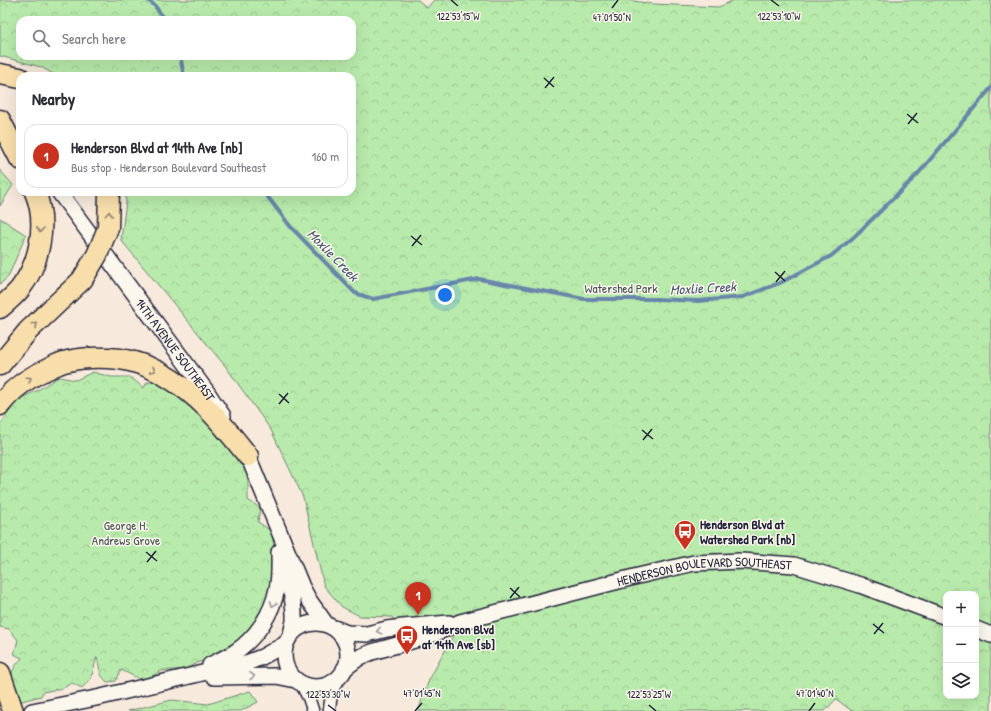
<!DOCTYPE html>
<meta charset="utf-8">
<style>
:root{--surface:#fff;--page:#f2f2f3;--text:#2b2b33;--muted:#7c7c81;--line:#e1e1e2;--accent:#c8321e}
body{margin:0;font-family:"Patrick Hand",sans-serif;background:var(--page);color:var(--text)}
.controls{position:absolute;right:12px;bottom:12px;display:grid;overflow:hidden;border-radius:8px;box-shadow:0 4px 16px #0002}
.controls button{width:36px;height:36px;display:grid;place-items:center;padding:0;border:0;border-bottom:1px solid var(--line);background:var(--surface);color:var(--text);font:20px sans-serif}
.you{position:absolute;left:445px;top:295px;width:14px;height:14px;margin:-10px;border:3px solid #fff;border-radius:50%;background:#1a73e8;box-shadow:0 0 0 6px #1a73e833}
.badge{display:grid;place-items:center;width:26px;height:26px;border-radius:50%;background:var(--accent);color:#fff;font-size:13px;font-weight:700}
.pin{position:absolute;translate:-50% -33px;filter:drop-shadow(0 1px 2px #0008)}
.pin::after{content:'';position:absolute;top:21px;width:14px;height:12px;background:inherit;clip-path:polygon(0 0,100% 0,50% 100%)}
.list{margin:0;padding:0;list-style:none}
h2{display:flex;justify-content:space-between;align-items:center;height:52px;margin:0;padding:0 16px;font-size:17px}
h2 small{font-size:13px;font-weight:400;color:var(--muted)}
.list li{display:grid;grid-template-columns:26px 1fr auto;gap:12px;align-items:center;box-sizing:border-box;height:64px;margin:0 8px 8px;padding:0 8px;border:1px solid var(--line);border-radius:12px}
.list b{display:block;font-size:15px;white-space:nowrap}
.list p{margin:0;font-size:13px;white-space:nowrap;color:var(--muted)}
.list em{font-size:13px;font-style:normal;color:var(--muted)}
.icon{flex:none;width:22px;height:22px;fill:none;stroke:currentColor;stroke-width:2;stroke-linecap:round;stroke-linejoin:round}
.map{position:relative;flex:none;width:991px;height:711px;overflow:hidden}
.search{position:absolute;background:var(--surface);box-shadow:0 4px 16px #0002;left:16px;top:16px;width:340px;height:44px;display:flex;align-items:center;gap:10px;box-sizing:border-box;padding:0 14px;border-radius:12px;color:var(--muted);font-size:15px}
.panel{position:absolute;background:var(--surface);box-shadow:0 4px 16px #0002;left:16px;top:72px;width:340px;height:124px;border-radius:12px}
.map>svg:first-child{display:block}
.forest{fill:url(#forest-crowns);stroke:#6d8673;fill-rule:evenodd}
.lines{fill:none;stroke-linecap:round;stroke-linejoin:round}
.stream{stroke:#6a85aa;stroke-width:4}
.minor-casing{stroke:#22223b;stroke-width:14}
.secondary-casing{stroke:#22223b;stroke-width:18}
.motorway-casing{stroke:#22223b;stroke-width:23}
.minor{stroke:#fbf7ec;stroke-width:11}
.secondary{stroke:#fbf7ec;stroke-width:15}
.motorway{stroke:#f8deab;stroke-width:20}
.motorway-bridge-casing{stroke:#22223b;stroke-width:23;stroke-linecap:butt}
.motorway-bridge{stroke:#f8deab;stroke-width:20}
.oneway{stroke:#8d8073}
.oneway2{stroke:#99979c}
.ticks{fill:none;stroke:#22223b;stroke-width:1.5}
.labels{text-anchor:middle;stroke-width:3;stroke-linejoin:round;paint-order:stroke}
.park-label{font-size:13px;fill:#485457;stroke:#fbf7ec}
.street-label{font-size:13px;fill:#22223b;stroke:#fbf7ec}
.poi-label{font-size:13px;font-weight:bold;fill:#22223b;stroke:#fbf7ec;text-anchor:start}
.water-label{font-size:14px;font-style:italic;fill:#465472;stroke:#fbf7ec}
.ticks-label{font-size:10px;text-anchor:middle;fill:#22223b;stroke:#fbf7ec;stroke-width:3;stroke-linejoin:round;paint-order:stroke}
</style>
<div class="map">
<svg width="991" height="711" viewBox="0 0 991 711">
<defs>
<pattern id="forest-crowns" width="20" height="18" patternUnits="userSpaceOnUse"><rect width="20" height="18" fill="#b8ebab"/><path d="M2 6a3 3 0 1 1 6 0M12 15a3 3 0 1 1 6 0" fill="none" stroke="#9ec994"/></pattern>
</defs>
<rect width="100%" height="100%" fill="#f7eadc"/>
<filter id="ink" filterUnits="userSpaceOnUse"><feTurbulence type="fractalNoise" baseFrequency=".025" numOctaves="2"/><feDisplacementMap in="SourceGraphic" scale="8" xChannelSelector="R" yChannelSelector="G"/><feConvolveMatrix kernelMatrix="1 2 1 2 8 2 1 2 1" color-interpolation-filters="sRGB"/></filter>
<g filter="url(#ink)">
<g class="forest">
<path d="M0,0h418l9,8 7,-8h192l28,4 65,3 15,-7h257v711h-139l-16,-12 -11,12h-407l11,-31 31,-57 -65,5 -3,-11 -32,-1 -18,-9 -18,-21 -21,-89 -32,-67 -45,-63 -105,-127 5,-38 -1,-10h227v-116h-295l-16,-9 -41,-11zM20,20h332v36h-332zM946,594h30v102h-30z"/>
<path d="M0,170l13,15 -13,21z"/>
<path d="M0,218l26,17 -18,42 -8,7z"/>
<path d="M93,372l18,5h19l14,11 3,-6 27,2 62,67 12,20v29l12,8 -2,14 13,9 3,14 -3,16v18l2,11 -22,43 -38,26 -14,3 -14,7 -24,2 -17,10 -23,-11 -5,11 -9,1 -6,-7 -4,-18 -6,21 -9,10 -10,-5 -9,5 -20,4 -2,4 -19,5 -9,-8c-2,-18 -4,-21 9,-35l-8,-4 4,-14 -9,-11 -9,-2v-202l17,-25 19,-9 23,-14 17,3z"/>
<path d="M250,691l8,11 -17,9h-113l44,-11 36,4z"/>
</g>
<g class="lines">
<g class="stream">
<path d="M148,0l7,6 10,14"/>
<path d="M180,56l4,20"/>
<path d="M264,192l26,34 65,67 18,6 106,-20 105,20h73l41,2 45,-4 37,-14 51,-27 24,-20 62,-61 74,-87"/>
</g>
<g class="minor-casing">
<g id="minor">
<path d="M300,682l9,17 4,12"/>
<path d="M329,711l3,-19 6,-14"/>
</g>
</g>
<g class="secondary-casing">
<g id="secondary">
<path id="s1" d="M59,192l148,200 16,24"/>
<path d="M243,447l5,9 54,131 7,13 17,24"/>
<path d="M283,565c6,17 12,37 11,56 -1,5 -2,9 -3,13"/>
<circle cx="316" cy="655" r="32"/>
<path d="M334,628l13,5 20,1 20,-5 16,-2 46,-4"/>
<path d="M976,629l15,6"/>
<path d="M210,665c8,-4 17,-8 25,-13 21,-14 37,-38 42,-63 3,-12 2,-25 2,-37"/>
<path id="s2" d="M344,669l16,-12 12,-5 50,-14 12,-4 26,-12 178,-46 56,-13 47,-2 53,4 66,20 86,32"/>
<path d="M214,677l62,-1 20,4"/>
<path d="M32,711l69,-14 148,-35 13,-5 23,-13"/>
</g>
</g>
<g class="motorway-casing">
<g id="motorway">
<path d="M0,74l20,4"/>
<path d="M0,120l20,39"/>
<path d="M0,308c7,-6 14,-12 20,-19 20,-26 28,-66 15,-97"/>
<path d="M0,365l28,-34 37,-35"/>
<path d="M0,405c13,-17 29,-28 48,-36 6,-3 13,-7 20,-8 16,-4 35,-4 52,-2 22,3 43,14 61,27 27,19 47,45 67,70"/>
<path d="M0,673l13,38"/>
</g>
</g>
<use href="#minor" class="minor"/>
<use href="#secondary" class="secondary"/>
<use href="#motorway" class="motorway"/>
<g class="motorway-bridge-casing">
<path id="motorway-bridge" d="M65,296l17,-16 15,-25 11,-27 1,-36"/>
</g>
<use href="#motorway-bridge" class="motorway-bridge"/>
</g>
<defs><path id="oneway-chevron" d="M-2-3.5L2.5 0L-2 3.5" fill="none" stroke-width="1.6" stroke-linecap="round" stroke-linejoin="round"/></defs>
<g class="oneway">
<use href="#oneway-chevron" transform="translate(109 214) rotate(-87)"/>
<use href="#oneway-chevron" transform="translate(40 230) rotate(93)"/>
<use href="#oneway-chevron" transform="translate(35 325) rotate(-43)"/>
<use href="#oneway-chevron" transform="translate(153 370) rotate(25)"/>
<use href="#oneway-chevron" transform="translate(29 379) rotate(-32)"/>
</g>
<g class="oneway2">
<use href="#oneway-chevron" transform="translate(273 604) rotate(112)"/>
<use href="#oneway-chevron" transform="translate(379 631) rotate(167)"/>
<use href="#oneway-chevron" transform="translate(252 676) rotate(-1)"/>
</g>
</g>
<path class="ticks" d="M451,0l7,6M771,0l8,6M612,8l6,-8M544,78l10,9M545,88l9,-11M907,114l11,9M908,124l9,-11M411,236l11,9M412,246l9,-11M775,272l10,9M776,282l9,-11M279,394l10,9M279,404l9,-11M642,430l11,9M643,440l9,-11M146,552l11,9M147,562l9,-11M510,588l10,9M510,598l9,-11M873,624l11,9M874,634l9,-11M328,705l8,6M649,705l7,6M415,711l7,-8M809,711l6,-8"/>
<defs>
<g id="bus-pin" transform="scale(1.15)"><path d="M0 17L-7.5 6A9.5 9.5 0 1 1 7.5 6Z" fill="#c8321e" stroke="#fbf7ec"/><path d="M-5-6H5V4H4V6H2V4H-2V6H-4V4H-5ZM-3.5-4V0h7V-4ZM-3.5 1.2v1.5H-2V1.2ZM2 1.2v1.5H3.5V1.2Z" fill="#fff"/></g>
</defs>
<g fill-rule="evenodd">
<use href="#bus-pin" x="685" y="531"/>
<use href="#bus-pin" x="407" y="636"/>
</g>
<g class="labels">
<g class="park-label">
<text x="621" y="293">Watershed Park</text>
<text x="126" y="530">George H.<tspan x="126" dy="15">Andrews Grove</tspan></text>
</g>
<g class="street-label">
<text dy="5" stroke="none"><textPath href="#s1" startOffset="196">14TH AVENUE SOUTHEAST</textPath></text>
<text dy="5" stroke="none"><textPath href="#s2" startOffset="377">HENDERSON BOULEVARD SOUTHEAST</textPath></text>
</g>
<g class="poi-label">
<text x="700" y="529">Henderson Blvd at<tspan x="700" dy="15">Watershed Park [nb]</tspan></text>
<text x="422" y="634">Henderson Blvd<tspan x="422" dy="15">at 14th Ave [sb]</tspan></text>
</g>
<g class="water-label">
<text transform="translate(333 255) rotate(46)" y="5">Moxlie Creek</text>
<text transform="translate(703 288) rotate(-3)" y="5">Moxlie Creek</text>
</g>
</g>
<g class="ticks-label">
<text x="458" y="20">122°53'15"W</text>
<text x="779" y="20">122°53'10"W</text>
<text x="612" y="21">47°01'50"N</text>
<text x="422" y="697">47°01'45"N</text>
<text x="815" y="697">47°01'40"N</text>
<text x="328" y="698">122°53'30"W</text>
<text x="649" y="698">122°53'25"W</text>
</g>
</svg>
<div class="controls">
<button>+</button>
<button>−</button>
<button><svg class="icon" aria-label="layers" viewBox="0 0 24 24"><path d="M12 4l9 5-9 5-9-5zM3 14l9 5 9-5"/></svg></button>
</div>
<div class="you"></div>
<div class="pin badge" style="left:418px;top:615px">1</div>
<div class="search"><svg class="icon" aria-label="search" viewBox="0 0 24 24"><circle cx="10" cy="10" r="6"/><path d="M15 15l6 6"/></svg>Search here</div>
<section class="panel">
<h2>Nearby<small></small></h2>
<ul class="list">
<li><span class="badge">1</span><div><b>Henderson Blvd at 14th Ave [nb]</b><p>Bus stop · Henderson Boulevard Southeast</p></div><em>160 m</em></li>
</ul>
</section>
</div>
